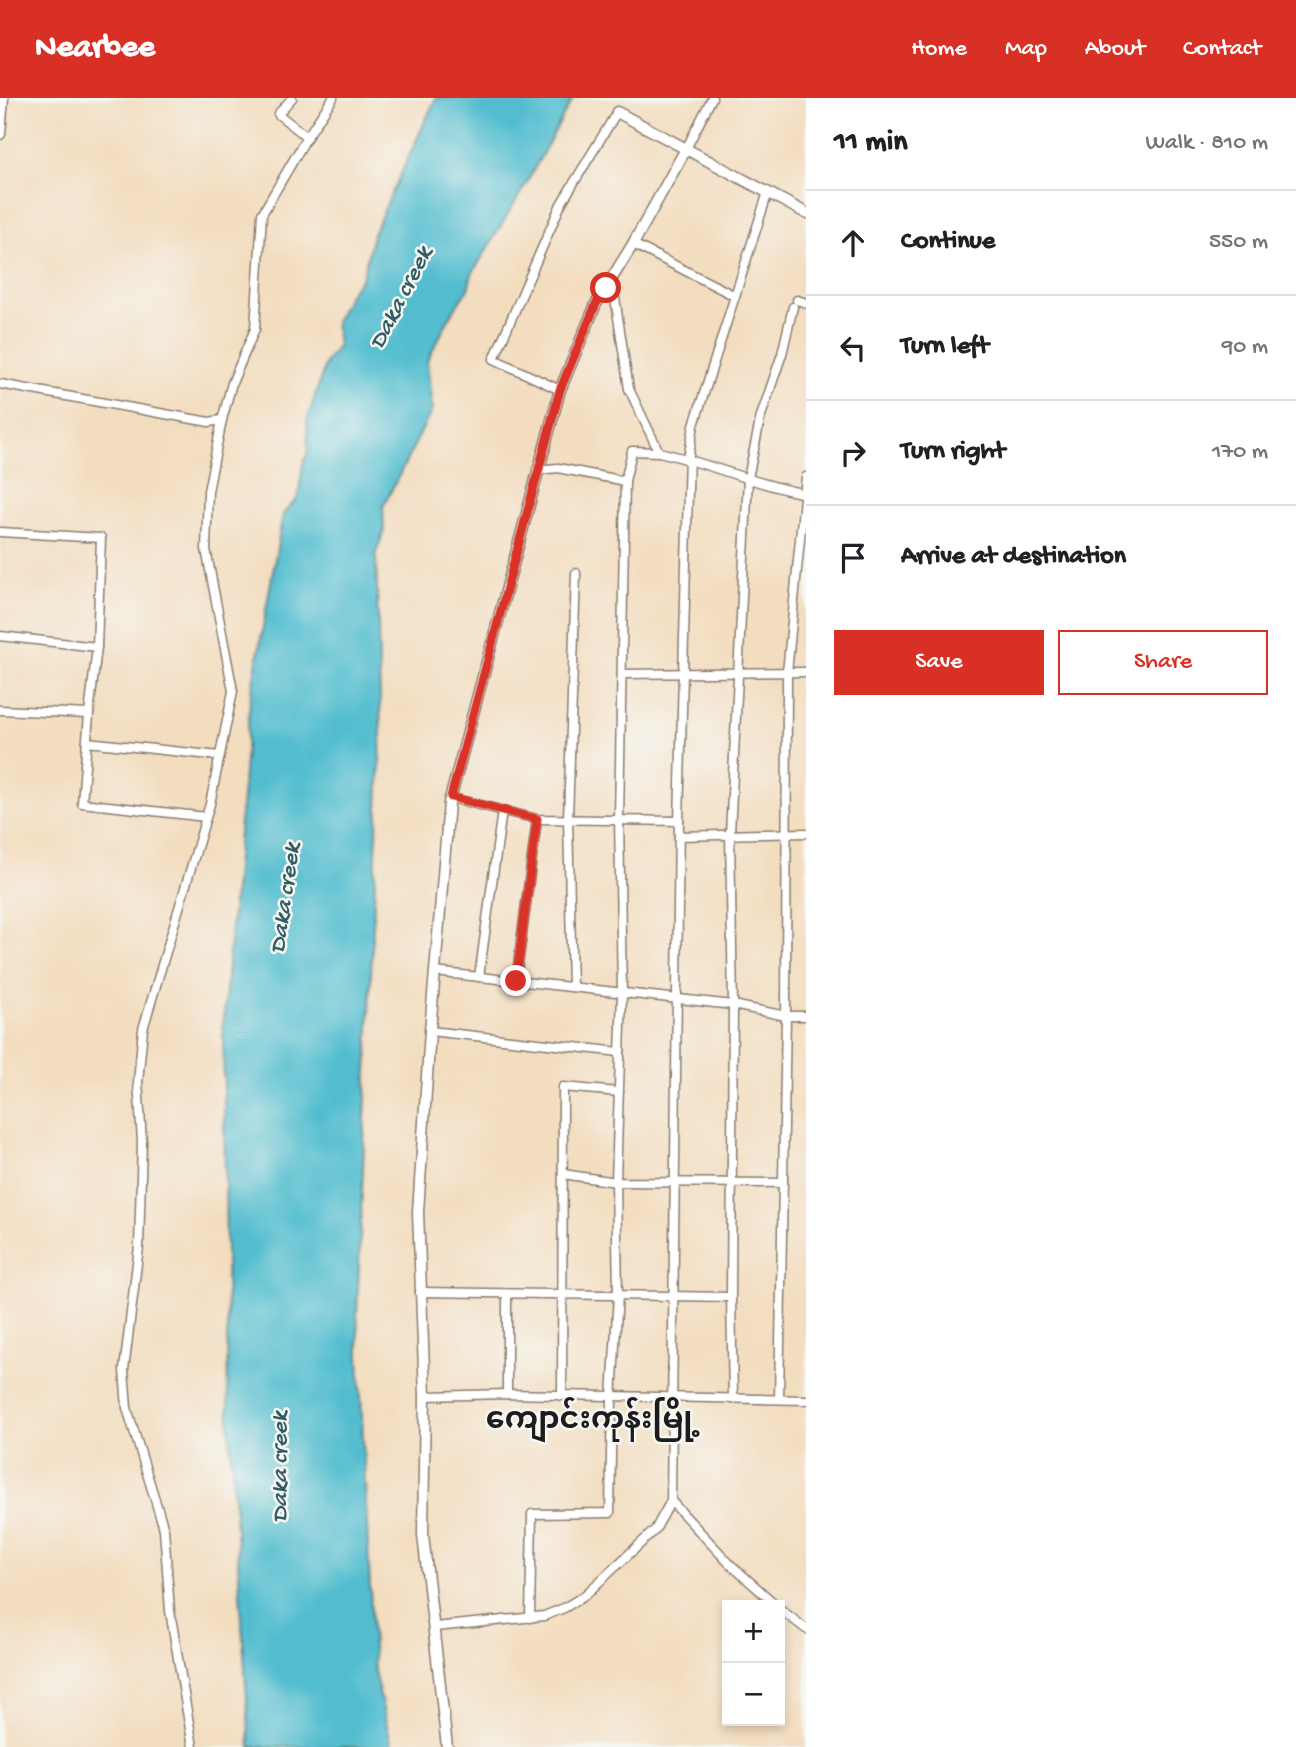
<!DOCTYPE html>
<meta charset="utf-8">
<style>
:root{--surface:#fff;--page:#f2f2f2;--text:#202124;--muted:#757577;--line:#e0e0e0;--accent:#d93025}
body{margin:0;font-family:"Gochi Hand","Noto Sans Myanmar",sans-serif;background:var(--page);color:var(--text)}
.controls{position:absolute;right:21px;bottom:21px;display:grid;overflow:hidden;border-radius:0px;box-shadow:0 4px 10px #0003}
.controls button{width:63px;height:63px;display:grid;place-items:center;padding:0;border:0;border-bottom:2px solid var(--line);background:var(--surface);color:var(--text);font:35px sans-serif}
.stop{position:absolute;width:21px;height:21px;margin:-16px;border:5px solid #d93025;border-radius:50%;background:#fff}
.stop.end{background:#d93025;border-color:#fff;box-shadow:0 2px 7px #0008}
.list{margin:0;padding:0;list-style:none}
h2{display:flex;justify-content:space-between;align-items:center;height:91px;margin:0;padding:0 28px;font-size:30px}
h2 small{font-size:23px;font-weight:400;color:var(--muted)}
.list li{display:grid;grid-template-columns:46px 1fr auto;gap:21px;align-items:center;box-sizing:border-box;height:105px;padding:0 28px;border-top:2px solid var(--line)}
.list b{display:block;font-size:26px;white-space:nowrap}
.list em{font-size:23px;font-style:normal;color:var(--muted)}
.actions{display:flex;gap:14px;padding:21px 28px}
.actions a{flex:1;padding:16px 0;border:2px solid var(--accent);border-radius:0px;text-align:center;font-size:24px;color:var(--accent)}
.actions .main{background:var(--accent);color:#fff}
.icon{flex:none;width:38px;height:38px;fill:none;stroke:currentColor;stroke-width:2;stroke-linecap:round;stroke-linejoin:round}
.map{position:relative;flex:none;width:806px;height:1649px;overflow:hidden}
header{display:flex;align-items:center;gap:42px;box-sizing:border-box;height:98px;padding:0 35px;background:var(--accent);color:#fff}
header strong{font-size:33px}
nav{display:flex;gap:38px;margin-inline-start:auto;font-size:24px}
main{display:flex}
aside{flex:1;background:var(--surface)}
.map>svg:first-child{display:block}
.water{fill:#53bdcf;stroke:#386c76;stroke-width:2}
.lines{fill:none;stroke-linecap:round;stroke-linejoin:round}
.minor-casing{stroke:#887c6e;stroke-width:11}
.tertiary-casing{stroke:#887c6e;stroke-width:13}
.minor{stroke:#fff;stroke-width:8}
.tertiary{stroke:#fff;stroke-width:10}
.route{stroke:#d93025;stroke-width:9}
.labels{text-anchor:middle;stroke-width:5;stroke-linejoin:round;paint-order:stroke}
.water-label{font-size:24px;font-style:italic;fill:#325c64;stroke:#f6f6f2}
.district-label{font-size:30px;font-weight:bold;fill:#1c1c1c;stroke:#f6f6f2}
</style>
<header>
<strong>Nearbee</strong>
<nav><a>Home</a><a>Map</a><a>About</a><a>Contact</a></nav>
</header>
<main>
<div class="map">
<svg width="806" height="1649" viewBox="0 0 806 1649">
<rect width="100%" height="100%" fill="#f6f6f2"/>
<filter id="ink" filterUnits="userSpaceOnUse"><feTurbulence type="fractalNoise" baseFrequency=".0143" numOctaves="2"/><feDisplacementMap in="SourceGraphic" scale="14" xChannelSelector="R" yChannelSelector="G"/><feConvolveMatrix kernelMatrix="1 2 1 2 8 2 1 2 1" color-interpolation-filters="sRGB"/></filter>
<filter id="wash" filterUnits="userSpaceOnUse"><feTurbulence type="fractalNoise" baseFrequency=".00686" numOctaves="4" result="noise"/><feDisplacementMap in="SourceGraphic" scale="28" xChannelSelector="R" yChannelSelector="G"/><feGaussianBlur stdDeviation="1.57" result="paint"/><feColorMatrix in="noise" values="0 0 0 0 0 0 0 0 0 0 0 0 0 0 0 0 0 1.4 0 .05"/><feComposite in="paint" operator="in"/></filter>
<g filter="url(#wash)">
<rect width="100%" height="100%" fill="#f3ddbf"/>
<path class="water" d="M436,0h137l-47,86 -54,90 -4,15 -15,22 -26,50 5,49 -49,97 1,24 -8,22 5,182 -24,578 17,358 18,76h-142l-22,-341 -5,-381 27,-325 33,-186 15,-16 5,-34 5,-12 -1,-31 19,-59 12,-16 -3,-24 16,-31 11,-13 11,-44z"/>
</g>
<g filter="url(#ink)">
<g class="lines">
<g class="minor-casing">
<g id="minor">
<path d="M292,0l-14,16 29,23"/>
<path d="M687,49l25,-49"/>
<path d="M633,146l102,52"/>
<path d="M606,190l9,10 14,91 30,63c50,11 97,33 147,42"/>
<path d="M797,202l9,3"/>
<path d="M0,286l209,38 13,-2 10,-37 23,-54 7,-115 45,-77 26,-39"/>
<path d="M560,292l-66,-31 67,-155 56,-92"/>
<path d="M537,372l21,-2 67,13"/>
<path d="M0,434l101,6 -4,109 -8,67 -7,89 124,14"/>
<path d="M0,538l97,11"/>
<path d="M623,576l183,-2"/>
<path d="M0,612l89,4"/>
<path d="M87,644l133,14"/>
<path d="M451,700l86,21 142,2"/>
<path d="M679,738l127,-3"/>
<path d="M435,874l298,33 53,11h20"/>
<path d="M479,879l23,-166"/>
<path d="M516,883l21,-162"/>
<path d="M572,889l-4,-168 8,-246"/>
<path d="M430,933l190,21"/>
<path d="M563,1076l53,8 167,1"/>
<path d="M420,1194l311,5"/>
<path d="M507,1296v-100"/>
<path d="M425,1298l82,-2 299,6"/>
<path d="M562,1298l1,-309 56,5"/>
<path d="M733,1300l-2,-101 2,-292 -3,-171 18,-356 13,-62 21,-62 11,-47"/>
<path d="M779,1301l7,-383 1,-343 19,-196"/>
<path d="M671,1403l59,63 46,41"/>
<path d="M780,1511l26,20"/>
<path d="M530,1520l2,-104 78,-1 2,-116 6,-103 -2,-112 6,-189 -3,-174 6,-338 7,-30 27,1"/>
<path d="M435,1529l109,-11 20,-8 20,-12 71,-66 16,-29 8,-680 10,-367 5,-29 74,-233"/>
<path d="M193,1649l-23,-136 -6,-82 -37,-121 -3,-38 15,-123 3,-105 -4,-60 5,-53 67,-225 23,-113 -27,-142 2,-58 14,-71"/>
</g>
</g>
<g class="tertiary-casing">
<g id="tertiary">
<path d="M617,14l189,101"/>
<path d="M0,36l3,-36"/>
<path d="M447,1649l-24,-212 2,-139 -7,-184 12,-181 19,-228 111,-413 36,-86 37,-60 54,-97"/>
</g>
</g>
<use href="#minor" class="minor"/>
<use href="#tertiary" class="tertiary"/>
</g>
</g>
<g class="lines" filter="url(#ink)">
<path class="route" d="M516,883l21,-162 -86,-22 109,-407 36,-86 10,-16"/>
</g>
<g class="labels">
<g class="water-label">
<text transform="translate(399 199) rotate(-63)" y="8">Daka creek</text>
<text transform="translate(283 800) rotate(-82)" y="8">Daka creek</text>
<text transform="translate(278 1369) rotate(-90)" y="8">Daka creek</text>
</g>
<g class="district-label">
<text x="593" y="1330">ကျောင်းကုန်းမြို့</text>
</g>
</g>
</svg>
<div class="controls">
<button>+</button>
<button>−</button>
</div>
<div class="stop" style="left:606px;top:190px"></div>
<div class="stop end" style="left:516px;top:883px"></div>
</div>
<aside>
<h2>11 min<small>Walk · 810 m</small></h2>
<ul class="list">
<li><svg class="icon" aria-label="ahead" viewBox="0 0 24 24"><path d="M12 20V5M6 11l6-6 6 6"/></svg><div><b>Continue</b></div><em>550 m</em></li>
<li><svg class="icon" aria-label="left" viewBox="0 0 24 24"><path d="M17 20v-9H6M10 6l-5 5 5 5"/></svg><div><b>Turn left</b></div><em>90 m</em></li>
<li><svg class="icon" aria-label="right" viewBox="0 0 24 24"><path d="M7 20v-9h11M14 6l5 5-5 5"/></svg><div><b>Turn right</b></div><em>170 m</em></li>
<li><svg class="icon" aria-label="arrive" viewBox="0 0 24 24"><path d="M6 21V4h12l-3 4 3 4H6"/></svg><div><b>Arrive at destination</b></div></li>
</ul>
<div class="actions"><a class="main">Save</a><a>Share</a></div>
</aside>
</main>
